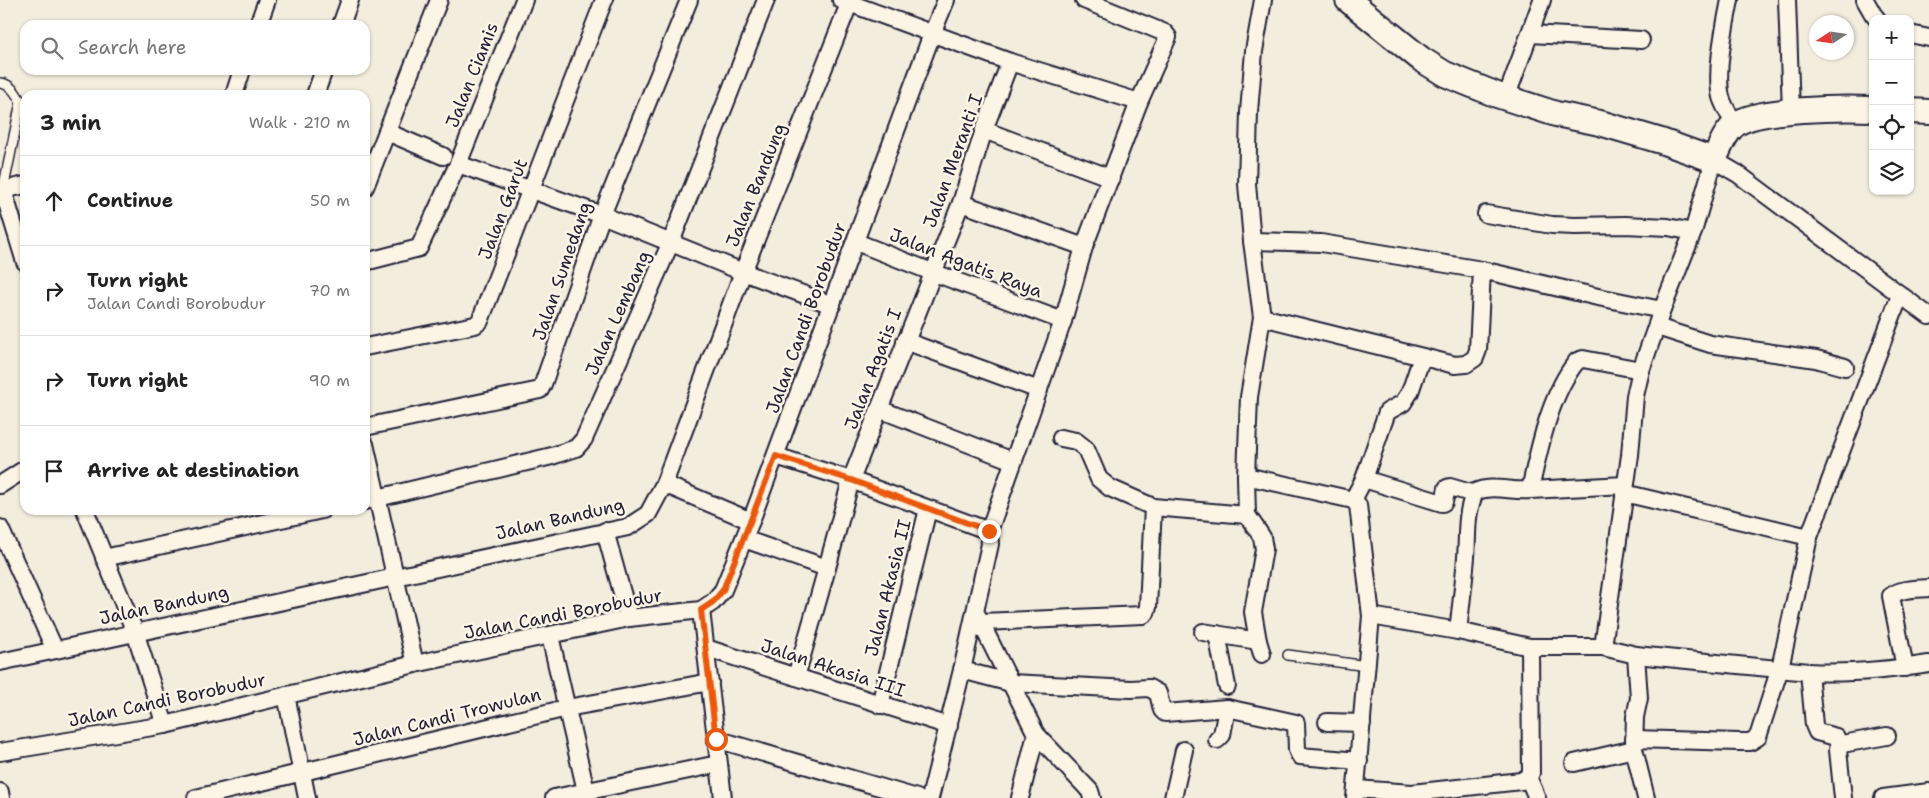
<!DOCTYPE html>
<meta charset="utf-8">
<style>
:root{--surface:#fff;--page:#f6f6f6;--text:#222;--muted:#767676;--line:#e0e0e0}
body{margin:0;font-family:"Shantell Sans",sans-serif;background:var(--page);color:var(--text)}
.controls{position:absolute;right:15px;top:15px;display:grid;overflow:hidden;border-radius:10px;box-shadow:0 1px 4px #0004}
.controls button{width:45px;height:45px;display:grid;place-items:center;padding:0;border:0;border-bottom:1px solid var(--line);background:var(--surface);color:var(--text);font:25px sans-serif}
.compass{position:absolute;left:1809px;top:15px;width:45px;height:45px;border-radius:50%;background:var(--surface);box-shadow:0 1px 4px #0004;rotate:258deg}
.stop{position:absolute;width:15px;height:15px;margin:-11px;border:4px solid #ea580c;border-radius:50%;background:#fff}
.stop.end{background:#ea580c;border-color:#fff;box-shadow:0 1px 5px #0008}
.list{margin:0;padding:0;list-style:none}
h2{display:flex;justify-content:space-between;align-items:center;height:65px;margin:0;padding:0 20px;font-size:21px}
h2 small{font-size:16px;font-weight:400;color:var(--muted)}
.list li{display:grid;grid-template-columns:32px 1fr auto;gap:15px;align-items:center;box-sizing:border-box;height:90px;padding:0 20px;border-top:1px solid var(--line)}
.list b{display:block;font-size:19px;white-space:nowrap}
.list p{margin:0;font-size:16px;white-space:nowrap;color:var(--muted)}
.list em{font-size:16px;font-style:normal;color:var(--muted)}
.icon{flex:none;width:28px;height:28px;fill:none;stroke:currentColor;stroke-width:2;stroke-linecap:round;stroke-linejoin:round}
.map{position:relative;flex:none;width:1929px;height:798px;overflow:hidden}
.search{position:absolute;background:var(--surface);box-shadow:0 1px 4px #0004;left:20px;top:20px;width:350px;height:55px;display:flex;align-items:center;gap:12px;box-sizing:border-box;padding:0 18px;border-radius:15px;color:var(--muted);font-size:19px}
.panel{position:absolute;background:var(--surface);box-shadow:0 1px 4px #0004;left:20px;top:90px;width:350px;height:425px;border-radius:15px}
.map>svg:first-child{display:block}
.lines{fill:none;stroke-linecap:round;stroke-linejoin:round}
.lane-casing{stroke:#22223b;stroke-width:12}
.street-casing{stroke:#22223b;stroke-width:20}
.secondary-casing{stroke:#22223b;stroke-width:28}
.lane{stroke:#fcf5e5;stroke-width:9}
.street{stroke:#fcf5e5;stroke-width:16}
.secondary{stroke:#fcf5e5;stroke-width:24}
.route{stroke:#ea580c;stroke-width:6}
.labels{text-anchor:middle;stroke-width:5;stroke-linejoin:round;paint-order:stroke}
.street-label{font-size:18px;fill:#22223b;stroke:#fcf5e5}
</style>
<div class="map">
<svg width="1929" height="798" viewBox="0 0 1929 798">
<rect width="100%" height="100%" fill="#f3edde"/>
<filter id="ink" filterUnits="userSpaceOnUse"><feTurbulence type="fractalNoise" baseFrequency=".02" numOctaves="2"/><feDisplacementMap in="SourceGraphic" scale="10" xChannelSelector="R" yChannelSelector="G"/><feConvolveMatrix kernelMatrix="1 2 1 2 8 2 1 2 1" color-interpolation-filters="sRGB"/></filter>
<g filter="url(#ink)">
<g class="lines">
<g class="lane-casing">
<g id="lane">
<path d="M0,83c11,1 16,10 21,19l-18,88"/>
<path d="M1288,655l79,11"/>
</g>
</g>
<g class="street-casing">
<g id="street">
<path d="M841,0l169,62 129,40"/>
<path d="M1730,0c-5,26 -15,71 -9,97 3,10 9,19 14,28"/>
<path d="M1787,0l4,111"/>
<path d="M1865,0l8,14 4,5"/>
<path d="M258,25l9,-25"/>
<path d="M341,25l9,-25"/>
<path d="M1530,34l111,6"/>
<path d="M1910,34l19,4"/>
<path d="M234,95l8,-25"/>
<path d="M315,95l9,-25"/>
<path d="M1506,98l36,-98"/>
<path d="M984,130l127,48"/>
<path d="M387,132l56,24"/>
<path d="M458,164l144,51 141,57 89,33"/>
<path d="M25,185l-22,5 22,72"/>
<path d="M365,187l74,-187"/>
<path d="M961,203l123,44"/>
<path d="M1486,214l66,11 23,1 50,-1 43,2 25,5"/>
<path d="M1252,241l69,2 161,27 116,27 64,13"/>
<path d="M856,242l76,30 131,49"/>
<path d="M365,262l54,-14 39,-84 66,-164"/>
<path d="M1262,317l193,48 11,-1 9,-6 3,-8 4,-80"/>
<path d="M1657,327l53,17 106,15 29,8"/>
<path d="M905,341l134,49"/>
<path d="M365,347l110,-22 5,-4 124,-321"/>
<path d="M879,409l134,52"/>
<path d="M365,427l175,-37 3,-6 59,-169 87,-215"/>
<path d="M1061,438l15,3 10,8 13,30 11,9 43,19 94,8"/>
<path d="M365,444l50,220"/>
<path d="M776,456l75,24 138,51"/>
<path d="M1246,476l107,24 5,5 13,111 -16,182"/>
<path d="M1364,479l78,24 2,-1 3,-14 3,-1 24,7"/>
<path d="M664,484l87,37"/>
<path d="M0,485l25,-16"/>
<path d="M1530,490l95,-5"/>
<path d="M1624,493l185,44"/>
<path d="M1353,500l11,-21 23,-67 16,-9 7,-11 12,-35"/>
<path d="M365,501l187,-45 24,-8 8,-9 87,-197 95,-242"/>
<path d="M85,510l50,122 30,93"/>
<path d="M0,528l55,122"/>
<path d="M605,531l24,87"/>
<path d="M744,539l83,29 24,-88 110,-277 23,-73 26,-68"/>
<path d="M104,558l218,-48"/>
<path d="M701,610l22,188"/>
<path d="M977,615l59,119 54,57 2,7"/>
<path d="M1371,616l87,15 72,16h73l33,8 173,17c39,2 81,-2 120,-8"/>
<path d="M981,622l162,-7 3,-2 2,-6 5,-100"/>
<path d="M1458,631c3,-25 6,-50 8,-74 2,-25 -1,-42 9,-65 16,-8 37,0 55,-2 9,-41 20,-96 47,-129l6,-2 58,11"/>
<path d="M1203,632l55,9"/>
<path d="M1217,634l10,52"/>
<path d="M550,636l36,155"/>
<path d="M1603,647l27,-192 5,-59 6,-26 21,-60 31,-78 21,-72 24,14 191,142"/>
<path d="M706,648l243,78"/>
<path d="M1262,654l-4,-13 -5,-29 11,-63 -2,-12 -15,-22 -1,-39 3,-79 13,-80 -10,-76 -5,-57 2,-72 5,-61 9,-51"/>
<path d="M1636,655l3,43 -4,19 -1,32 12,49"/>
<path d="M0,662l628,-135 20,-13 16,-30 79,-212 106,-268"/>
<path d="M1905,668l-14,-72c11,-8 25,-7 38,-8"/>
<path d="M962,670l49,13 120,6 18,-1 9,5 4,17 3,3 62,-5"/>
<path d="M1809,672l5,53 3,7 19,5 3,9"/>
<path d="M796,677l31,-109"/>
<path d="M286,695l21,103"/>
<path d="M880,705l48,-196"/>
<path d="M1327,722l35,1"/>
<path d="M716,739l201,59"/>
<path d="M1634,739l105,3h11l8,-5 22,-69 29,-131 91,-242"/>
<path d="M1217,740l5,-5 5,-27 69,15 1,27 3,6 59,5"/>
<path d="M0,752l165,-27 250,-61 214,-46 72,-8 12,-8 10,-12 28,-69 181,-487 14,-34"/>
<path d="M1574,763l60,-14"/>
<path d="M1528,777l9,21"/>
<path d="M1356,789l56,4 109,-12 7,-4 3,-4 -1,-126"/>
<path d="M0,792l1,6"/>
<path d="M196,798l371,-90 143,-26"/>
<path d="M554,798l164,-34"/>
<path d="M930,798l32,-128 28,-126 -1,-13 74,-210 21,-74 55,-145 29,-65 -3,-4 -81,-33"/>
<path d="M1020,798l16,-64"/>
<path d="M1173,798l11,-48"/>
<path d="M1843,798l-5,-48 4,-6 45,-8"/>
<path d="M1883,798l46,-6"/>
</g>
</g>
<g class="secondary-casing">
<g id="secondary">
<path d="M1348,0l73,59 24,15 52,21 59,19 44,9 61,18 53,19c6,-13 11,-28 22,-36 23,-16 107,-16 137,-15"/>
<path d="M1910,111l19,1"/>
</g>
</g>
<use href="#lane" class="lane"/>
<use href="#street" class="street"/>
<use href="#secondary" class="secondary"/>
</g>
</g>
<g class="lines" filter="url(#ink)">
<path class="route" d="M716,739l-15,-129 12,-8 10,-12 53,-134 75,24 138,51"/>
</g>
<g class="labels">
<g class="street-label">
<text transform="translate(472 75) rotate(-68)" y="6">Jalan Ciamis</text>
<text transform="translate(953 161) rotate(-70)" y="6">Jalan Meranti I</text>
<text transform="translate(756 185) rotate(-68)" y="6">Jalan Bandung</text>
<text transform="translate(503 209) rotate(-69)" y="6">Jalan Garut</text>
<text transform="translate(966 263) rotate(21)" y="6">Jalan Agatis Raya</text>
<text transform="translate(562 271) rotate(-71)" y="6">Jalan Sumedang</text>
<text transform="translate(618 313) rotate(-66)" y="6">Jalan Lembang</text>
<text transform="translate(806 318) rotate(-70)" y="6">Jalan Candi Borobudur</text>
<text transform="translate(873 369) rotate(-69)" y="6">Jalan Agatis I</text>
<text transform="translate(560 519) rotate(-13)" y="6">Jalan Bandung</text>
<text transform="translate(888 588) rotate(-76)" y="6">Jalan Akasia II</text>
<text transform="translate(164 605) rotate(-12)" y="6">Jalan Bandung</text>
<text transform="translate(563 614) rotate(-11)" y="6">Jalan Candi Borobudur</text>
<text transform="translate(833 668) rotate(18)" y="6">Jalan Akasia III</text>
<text transform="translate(167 700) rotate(-12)" y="6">Jalan Candi Borobudur</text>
<text transform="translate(447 717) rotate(-14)" y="6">Jalan Candi Trowulan</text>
</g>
</g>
</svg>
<div class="controls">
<button>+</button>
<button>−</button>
<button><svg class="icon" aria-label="locate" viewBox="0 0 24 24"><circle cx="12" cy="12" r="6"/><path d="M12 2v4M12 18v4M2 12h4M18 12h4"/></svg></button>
<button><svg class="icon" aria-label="layers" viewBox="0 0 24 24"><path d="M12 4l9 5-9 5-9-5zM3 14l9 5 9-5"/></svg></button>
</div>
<svg class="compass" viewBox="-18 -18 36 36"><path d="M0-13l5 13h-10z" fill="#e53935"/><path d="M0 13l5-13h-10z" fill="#767676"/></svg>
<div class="stop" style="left:716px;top:739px"></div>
<div class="stop end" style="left:989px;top:531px"></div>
<div class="search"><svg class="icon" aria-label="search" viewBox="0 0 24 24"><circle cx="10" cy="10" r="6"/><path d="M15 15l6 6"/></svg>Search here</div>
<section class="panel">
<h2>3 min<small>Walk · 210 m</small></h2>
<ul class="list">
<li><svg class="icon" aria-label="ahead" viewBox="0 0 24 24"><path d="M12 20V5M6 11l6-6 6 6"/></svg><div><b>Continue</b></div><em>50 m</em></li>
<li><svg class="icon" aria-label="right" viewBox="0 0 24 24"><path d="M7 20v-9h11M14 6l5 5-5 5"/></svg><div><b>Turn right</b><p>Jalan Candi Borobudur</p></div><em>70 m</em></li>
<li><svg class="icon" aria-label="right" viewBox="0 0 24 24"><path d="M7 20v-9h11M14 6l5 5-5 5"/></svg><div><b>Turn right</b></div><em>90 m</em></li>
<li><svg class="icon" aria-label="arrive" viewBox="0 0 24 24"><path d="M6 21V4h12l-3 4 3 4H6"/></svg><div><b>Arrive at destination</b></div></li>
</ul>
</section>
</div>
